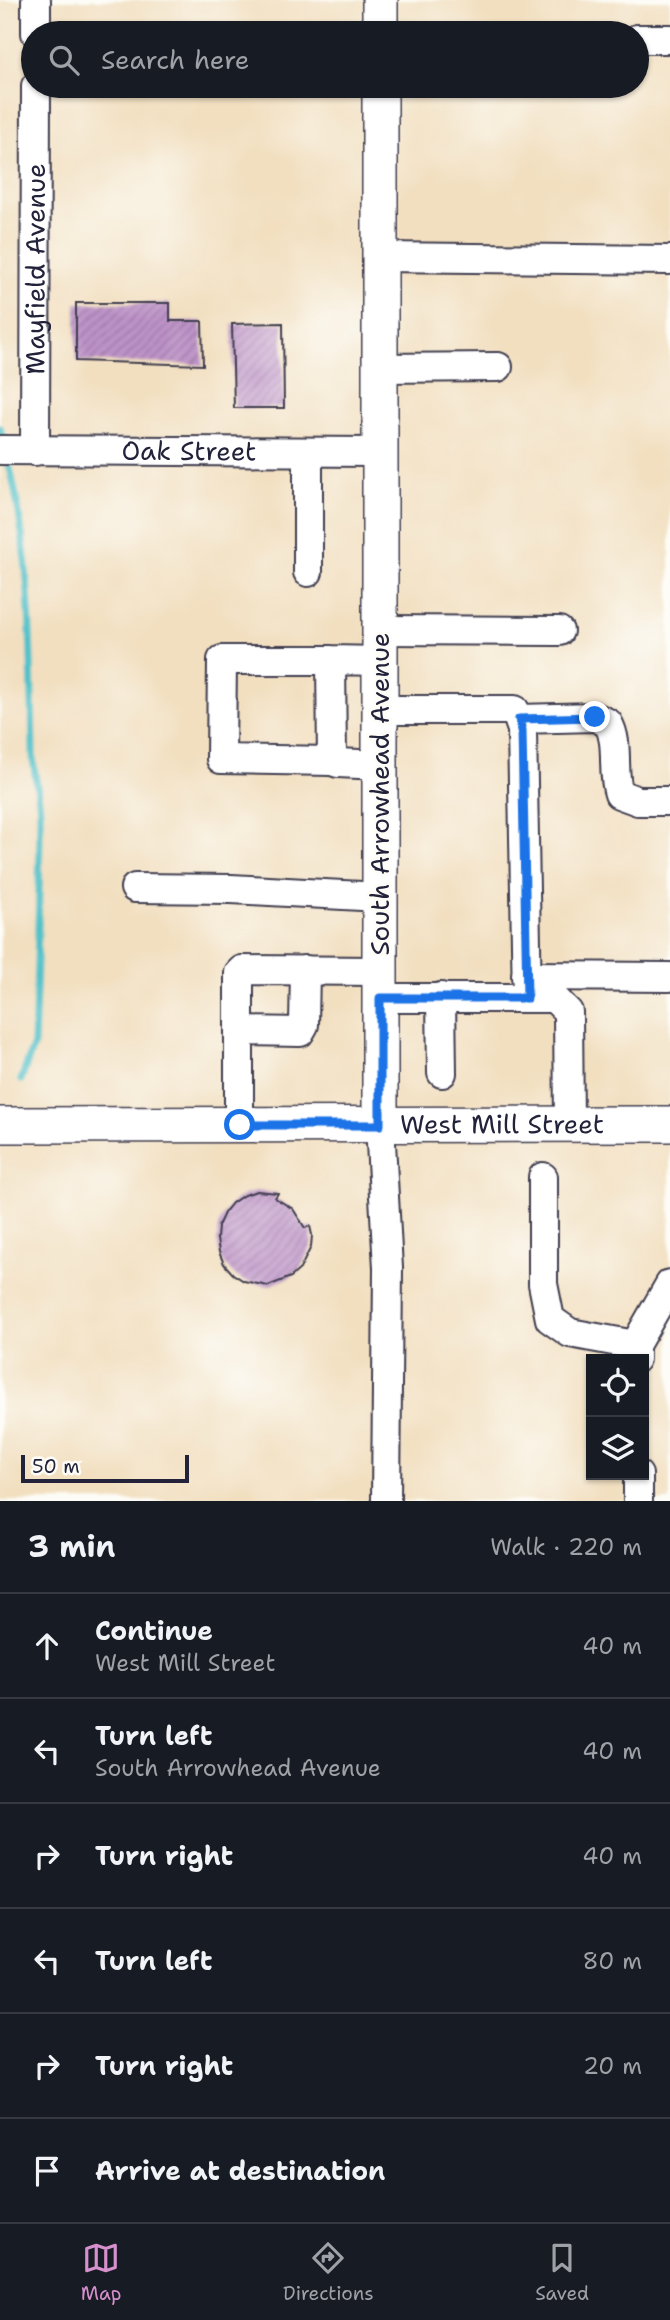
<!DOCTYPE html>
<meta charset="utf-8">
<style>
:root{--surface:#171b24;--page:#242831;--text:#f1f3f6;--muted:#9ea1a6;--line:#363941;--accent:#d690ce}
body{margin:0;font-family:"Shantell Sans",sans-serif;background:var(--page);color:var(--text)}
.controls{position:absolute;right:21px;bottom:21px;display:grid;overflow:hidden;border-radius:0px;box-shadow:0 2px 5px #0004}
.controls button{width:63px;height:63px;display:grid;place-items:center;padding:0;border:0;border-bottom:2px solid var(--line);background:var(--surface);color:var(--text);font:35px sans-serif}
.scale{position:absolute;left:21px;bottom:18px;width:168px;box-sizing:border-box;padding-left:7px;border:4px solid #22223b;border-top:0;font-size:19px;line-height:24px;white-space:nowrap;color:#22223b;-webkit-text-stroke:5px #fdfcf7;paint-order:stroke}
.stop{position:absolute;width:21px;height:21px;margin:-16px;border:5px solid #1a73e8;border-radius:50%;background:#fff}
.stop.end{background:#1a73e8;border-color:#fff;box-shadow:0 2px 7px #0008}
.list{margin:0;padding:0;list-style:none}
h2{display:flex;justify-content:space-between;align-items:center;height:91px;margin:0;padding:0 28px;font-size:30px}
h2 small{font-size:23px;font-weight:400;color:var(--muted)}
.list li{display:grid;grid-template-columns:46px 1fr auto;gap:21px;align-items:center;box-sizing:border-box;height:105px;padding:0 28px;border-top:2px solid var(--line)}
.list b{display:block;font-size:26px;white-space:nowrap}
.list p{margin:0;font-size:23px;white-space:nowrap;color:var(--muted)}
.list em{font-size:23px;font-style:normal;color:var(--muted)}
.icon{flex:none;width:38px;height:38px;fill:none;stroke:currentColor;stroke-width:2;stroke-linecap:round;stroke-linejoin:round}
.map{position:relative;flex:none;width:670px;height:1501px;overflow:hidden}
.search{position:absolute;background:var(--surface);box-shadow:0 2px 5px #0004;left:21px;right:21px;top:21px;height:77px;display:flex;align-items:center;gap:18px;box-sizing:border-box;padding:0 24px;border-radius:38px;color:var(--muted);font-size:26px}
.sheet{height:721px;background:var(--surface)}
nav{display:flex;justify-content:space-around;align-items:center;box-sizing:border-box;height:98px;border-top:2px solid var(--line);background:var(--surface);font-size:19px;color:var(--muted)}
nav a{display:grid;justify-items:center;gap:4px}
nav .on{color:var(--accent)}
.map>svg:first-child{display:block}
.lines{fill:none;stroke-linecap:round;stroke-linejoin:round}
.stream{stroke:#53c1c9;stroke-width:7}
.building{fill:url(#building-hatch)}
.minor-casing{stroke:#413e4f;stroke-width:32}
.major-casing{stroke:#413e4f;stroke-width:38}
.minor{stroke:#fff;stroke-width:28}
.major{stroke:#fff;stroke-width:35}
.route{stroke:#1a73e8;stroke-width:9}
.labels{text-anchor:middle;stroke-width:6;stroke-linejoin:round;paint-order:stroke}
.street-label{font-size:26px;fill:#22223b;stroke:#fdfcf7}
</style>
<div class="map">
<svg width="670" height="1501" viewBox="0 0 670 1501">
<defs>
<pattern id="building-hatch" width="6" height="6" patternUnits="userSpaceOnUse" patternTransform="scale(1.75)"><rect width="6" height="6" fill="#be93c8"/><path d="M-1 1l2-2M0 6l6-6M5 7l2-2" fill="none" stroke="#9a78a4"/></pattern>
</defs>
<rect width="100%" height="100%" fill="#fdfcf7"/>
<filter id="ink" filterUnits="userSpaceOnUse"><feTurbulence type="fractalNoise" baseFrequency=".0143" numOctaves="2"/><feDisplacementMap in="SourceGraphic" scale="14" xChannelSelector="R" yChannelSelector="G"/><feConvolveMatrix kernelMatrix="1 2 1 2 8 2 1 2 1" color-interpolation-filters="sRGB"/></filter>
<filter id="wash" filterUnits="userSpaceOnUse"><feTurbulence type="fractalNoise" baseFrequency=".00686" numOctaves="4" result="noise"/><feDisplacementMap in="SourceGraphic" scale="28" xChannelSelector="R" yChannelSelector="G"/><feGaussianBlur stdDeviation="1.57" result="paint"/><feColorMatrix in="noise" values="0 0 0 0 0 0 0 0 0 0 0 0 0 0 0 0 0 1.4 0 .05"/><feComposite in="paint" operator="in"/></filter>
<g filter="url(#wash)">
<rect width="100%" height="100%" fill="#f2dfc0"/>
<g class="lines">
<g class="stream">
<path d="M0,428l4,16"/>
<path d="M7,456c25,95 24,197 26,296 0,21 7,42 7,63 0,76 -3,152 -6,229l-13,36"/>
</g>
</g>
<g id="blocks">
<g class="building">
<path d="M76,303h94v18h32l1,44 -127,-4z"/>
<path d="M283,323l1,85h-50l-2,-84z"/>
<path d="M257,1191l21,2 -3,5 18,11 12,19 5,-2 2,9 -1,12 -11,22 -9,8 -23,9 -24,-5 -11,-7 -9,-10 -5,-12 -2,-13 1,-13 6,-13 8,-10 12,-8z"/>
</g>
</g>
</g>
<g filter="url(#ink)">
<use href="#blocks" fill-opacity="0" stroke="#413e4f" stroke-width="2"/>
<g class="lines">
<g class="minor-casing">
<g id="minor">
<path d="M36,33v-33"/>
<path d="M637,39h33"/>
<path d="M380,257l290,3"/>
<path d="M379,368l119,-1"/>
<path id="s1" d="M0,450l379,2"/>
<path id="s2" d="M35,451l1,-365"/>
<path d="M308,572v-120"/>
<path d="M380,630l179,1"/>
<path d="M331,660l1,101 -111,-2 1,-99h109l49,1"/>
<path d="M379,710h136l7,20 5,268h-147"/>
<path d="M519,719l76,-2 13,6c12,21 3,48 11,71l19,7h32"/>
<path d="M332,761l6,2 42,2"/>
<path d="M135,888l96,1 149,8"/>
<path d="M526,976l144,1"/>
<path d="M441,997l1,76"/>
<path d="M527,998h27l14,14 1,112"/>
<path d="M239,1031l61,1 4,-7 1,-55"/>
<path d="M239,1125v-152l3,-3 138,1"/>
<path d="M380,1125l8,143 -2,233"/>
<path d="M543,1177v107l7,35 20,14 65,12"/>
<path d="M635,1359v-14l35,-61"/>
<path d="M638,1475v26"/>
</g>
</g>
<g class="major-casing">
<g id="major">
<path d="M380,33v-33"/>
<path d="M380,86v1039"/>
<path id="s3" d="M0,1125l670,-1"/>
</g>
</g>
<use href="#minor" class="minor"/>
<use href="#major" class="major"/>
</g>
</g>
<g class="lines" filter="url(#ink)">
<path class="route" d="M240,1125h140v-127h147l-5,-268 -3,-11 76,-2"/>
</g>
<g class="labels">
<g class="street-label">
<text dy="9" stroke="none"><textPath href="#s2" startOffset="182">Mayfield Avenue</textPath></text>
<text dy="9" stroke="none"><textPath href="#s1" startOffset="189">Oak Street</textPath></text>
<text transform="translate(380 794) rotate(-90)" y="9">South Arrowhead Avenue</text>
<text dy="9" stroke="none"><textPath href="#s3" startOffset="502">West Mill Street</textPath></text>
</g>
</g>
</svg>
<div class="controls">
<button><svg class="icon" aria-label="locate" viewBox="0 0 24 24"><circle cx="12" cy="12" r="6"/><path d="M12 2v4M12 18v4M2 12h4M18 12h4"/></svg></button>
<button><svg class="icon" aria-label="layers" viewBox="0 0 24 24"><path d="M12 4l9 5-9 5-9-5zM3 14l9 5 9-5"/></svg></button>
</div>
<div class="scale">50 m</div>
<div class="stop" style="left:240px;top:1125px"></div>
<div class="stop end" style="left:595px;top:717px"></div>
<div class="search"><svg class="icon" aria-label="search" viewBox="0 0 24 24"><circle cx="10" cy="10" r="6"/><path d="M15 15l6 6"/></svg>Search here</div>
</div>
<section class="sheet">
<h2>3 min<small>Walk · 220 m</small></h2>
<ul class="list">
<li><svg class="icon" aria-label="ahead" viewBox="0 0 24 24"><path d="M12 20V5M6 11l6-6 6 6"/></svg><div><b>Continue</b><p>West Mill Street</p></div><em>40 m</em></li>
<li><svg class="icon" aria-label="left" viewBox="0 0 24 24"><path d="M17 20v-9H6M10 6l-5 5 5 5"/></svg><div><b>Turn left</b><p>South Arrowhead Avenue</p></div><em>40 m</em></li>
<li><svg class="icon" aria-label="right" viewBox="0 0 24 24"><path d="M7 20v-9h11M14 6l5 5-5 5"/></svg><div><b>Turn right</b></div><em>40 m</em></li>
<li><svg class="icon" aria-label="left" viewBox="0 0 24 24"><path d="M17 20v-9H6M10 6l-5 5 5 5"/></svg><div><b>Turn left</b></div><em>80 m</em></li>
<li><svg class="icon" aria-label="right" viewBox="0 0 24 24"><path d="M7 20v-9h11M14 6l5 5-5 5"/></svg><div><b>Turn right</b></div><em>20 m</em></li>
<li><svg class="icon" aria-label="arrive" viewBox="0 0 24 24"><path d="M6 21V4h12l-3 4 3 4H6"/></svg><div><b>Arrive at destination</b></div></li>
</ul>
</section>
<nav>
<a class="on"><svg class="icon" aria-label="map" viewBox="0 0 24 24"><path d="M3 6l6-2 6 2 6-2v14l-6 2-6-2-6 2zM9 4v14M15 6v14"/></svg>Map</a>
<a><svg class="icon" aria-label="directions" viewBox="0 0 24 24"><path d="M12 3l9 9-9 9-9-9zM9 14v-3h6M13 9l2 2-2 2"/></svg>Directions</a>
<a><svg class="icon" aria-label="saved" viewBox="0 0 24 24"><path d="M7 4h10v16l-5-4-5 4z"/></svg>Saved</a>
</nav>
